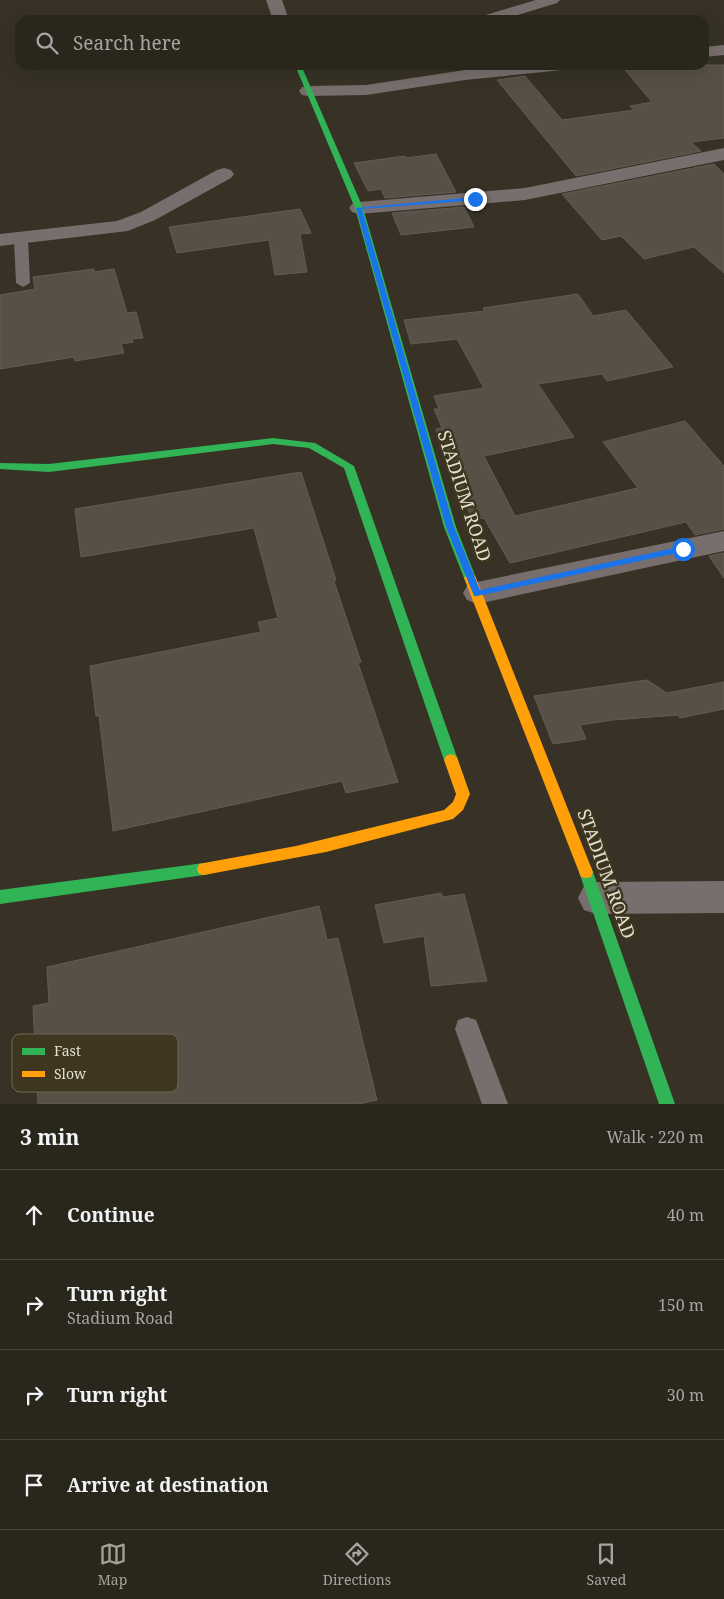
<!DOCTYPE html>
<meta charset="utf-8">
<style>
:root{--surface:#29261c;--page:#353229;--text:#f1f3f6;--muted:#a5a5a3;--line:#45433b;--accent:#a7a294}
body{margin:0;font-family:"Noto Serif",serif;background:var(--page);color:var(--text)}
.stop{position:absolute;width:15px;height:15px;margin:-11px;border:4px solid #1a73e8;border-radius:50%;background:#fff}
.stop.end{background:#1a73e8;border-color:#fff;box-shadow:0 1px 5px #0008}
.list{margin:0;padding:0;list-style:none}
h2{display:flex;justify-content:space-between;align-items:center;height:65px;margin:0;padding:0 20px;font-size:21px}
h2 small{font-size:16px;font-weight:400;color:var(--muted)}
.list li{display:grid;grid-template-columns:32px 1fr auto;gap:15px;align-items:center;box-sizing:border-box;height:90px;padding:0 20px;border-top:1px solid var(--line)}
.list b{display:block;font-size:19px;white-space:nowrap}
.list p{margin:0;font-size:16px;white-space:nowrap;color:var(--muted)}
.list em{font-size:16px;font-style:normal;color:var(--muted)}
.icon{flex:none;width:28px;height:28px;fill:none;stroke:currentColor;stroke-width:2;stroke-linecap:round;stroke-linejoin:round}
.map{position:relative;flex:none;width:724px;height:1104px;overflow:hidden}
.search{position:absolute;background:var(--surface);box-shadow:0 5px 20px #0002;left:15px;right:15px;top:15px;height:55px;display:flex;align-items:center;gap:12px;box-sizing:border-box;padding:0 18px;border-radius:15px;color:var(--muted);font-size:19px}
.sheet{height:425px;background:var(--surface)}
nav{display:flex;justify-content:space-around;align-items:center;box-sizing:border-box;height:70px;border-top:1px solid var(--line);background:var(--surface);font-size:14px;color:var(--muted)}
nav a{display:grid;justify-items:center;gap:2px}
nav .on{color:var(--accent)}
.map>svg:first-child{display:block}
.building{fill:#575047;stroke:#645c54}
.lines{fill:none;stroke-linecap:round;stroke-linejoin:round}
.lane{fill:#786e6d;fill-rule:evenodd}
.street{fill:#786e6d;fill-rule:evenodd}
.fast{fill:#30b455;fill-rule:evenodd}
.slow{fill:#ff9f0a;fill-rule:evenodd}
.route{fill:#1a73e8}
.labels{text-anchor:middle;stroke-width:5;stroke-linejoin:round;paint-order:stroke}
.street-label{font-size:18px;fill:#e3ded0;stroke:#3e361e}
.key{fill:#3e361e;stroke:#706853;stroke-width:1}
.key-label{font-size:14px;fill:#e3ded0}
</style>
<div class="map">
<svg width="724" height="1104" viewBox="0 0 724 1104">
<rect width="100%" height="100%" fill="#373225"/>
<g class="building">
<path d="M621,65h103v73l-33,4 10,9 -125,25 -79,-96 28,-4 37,44 72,-10 -4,-4 22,-4z"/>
<path d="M436,154l20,38 -71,6 -4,-9 -13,2 -14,-28 51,-7 1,2z"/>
<path d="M714,164l10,10v99l-30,-26 -50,12 -23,-23 -19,4 -40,-46z"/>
<path d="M464,207l10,20 -73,8 -9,-22z"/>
<path d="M300,209l11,24 -11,1 7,38 -32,3 -6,-35 -92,13 -8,-26z"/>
<path d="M94,269v3l20,-3 13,44 9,-1 7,26 -11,1 1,3 -12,2 3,9 -49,8 -1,-4 -74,12v-74l35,-6 -2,-12z"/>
<path d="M578,294l15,22 33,-6 47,57 -66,14 -5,-7 -64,10 36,53 -90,19 31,60 123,-28 -35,-46 82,-21 39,45v63l-29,6 -9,-13 -176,41 -26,-45 -11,2 -25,-50 -12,-41 6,-1 -8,-19h5l-5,-13 50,-8 -27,-49 -46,5 -7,-24 81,-9 -2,-3z"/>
<path d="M301,472l35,108 -2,1 27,81 -3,1 40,119 -52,11 -4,-12 -229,50 -14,-115h-3l-6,-50 171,-34 -3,-10 20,-4 -24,-90 -173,29 -6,-48z"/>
<path d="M724,553v25l-15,-22z"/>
<path d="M647,680l20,13 57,-11v27l-44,9 -2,-3 -66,5 -32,5 6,14 -33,5 -19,-48z"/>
<path d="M441,893l2,4 21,-3 23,87 -56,5 -7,-50 -40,7 -9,-38z"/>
<path d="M319,906l8,34 11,-2 39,162 -18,4h-321l-5,-98 16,-3 -2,-36z"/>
</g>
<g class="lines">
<g class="lane">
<path d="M21,235l7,4 2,44 -7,4 -7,-4 -2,-44z"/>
<path d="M467,1017l9,3 32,84h-26l-27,-75 3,-9z"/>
</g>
<g class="street">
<path d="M266,0h16l7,20h-16z"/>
<path d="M536,0h24l-3,3 -56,17h-25l3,-3z"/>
<path d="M724,45v10l-20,2v-10z"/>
<path d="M514,65h57l-2,4 -6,1 -98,10 -99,15 -58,1 -6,-1 -3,-4 3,-4 6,-1 58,-1 99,-15z"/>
<path d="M724,148v12l-199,40 -166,14 -7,-2 -3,-4 3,-4 7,-2 166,-14z"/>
<path d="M224,168l7,2 3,4 -3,4 -76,42 -27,11 -128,15v-12l117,-13 24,-9 76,-42z"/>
<path d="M724,531v20l-247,53 -10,-4 -4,-7 4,-7 10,-4z"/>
<path d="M724,881v32l-128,1 -12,-4 -6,-12 6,-12 12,-4z"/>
</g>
<g class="fast">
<path d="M295,65h6l62,143 93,319 20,51 -2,3h-8l-2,-3 -20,-51 -89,-319z"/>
<path d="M273,438l42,5 39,23 104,294 -2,4 -5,2 -5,-2 -2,-4 -100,-292 -35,-20 -36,-4 -224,28 -49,-3v-6l49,1z"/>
<path d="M204,863l5,1 2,5 -2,5 -5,1 -204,29v-14z"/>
<path d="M586,866l5,1 2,5 82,232h-16l-80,-232 2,-5z"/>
</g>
<g class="slow">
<path d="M470,574l4,1 2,3 117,294 -2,5 -5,1 -5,-1 -2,-5 -115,-294 2,-3z"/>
<path d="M451,754l5,2 2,4 12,34 -7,16 -10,9 -127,33 -122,23 -5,-1 -2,-5 2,-5 5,-1 92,-17 148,-36 9,-8 3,-8 -12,-34 2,-4z"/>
</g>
</g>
<path class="route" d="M475,197l2,3 -115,9 92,318 26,63 203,-44 3,1v4l-209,45h-3l-28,-69 -90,-319z"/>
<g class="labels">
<g class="street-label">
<text transform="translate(464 496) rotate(72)" y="6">STADIUM ROAD</text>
<text transform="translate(606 874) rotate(70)" y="6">STADIUM ROAD</text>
</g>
</g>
<rect x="12" y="1034" width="166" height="58" rx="8" class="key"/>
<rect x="22" y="1048" width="23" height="7" fill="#30b455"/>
<rect x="22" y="1071" width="23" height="6" fill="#ff9f0a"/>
<g class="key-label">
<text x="54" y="1056">Fast</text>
<text x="54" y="1079">Slow</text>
</g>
</svg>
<div class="stop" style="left:683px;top:549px"></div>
<div class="stop end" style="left:475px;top:199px"></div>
<div class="search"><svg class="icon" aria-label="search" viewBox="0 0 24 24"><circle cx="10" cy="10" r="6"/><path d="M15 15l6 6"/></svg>Search here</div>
</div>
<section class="sheet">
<h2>3 min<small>Walk · 220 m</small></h2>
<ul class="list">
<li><svg class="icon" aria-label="ahead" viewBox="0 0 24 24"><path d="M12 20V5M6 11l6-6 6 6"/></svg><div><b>Continue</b></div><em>40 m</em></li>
<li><svg class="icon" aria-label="right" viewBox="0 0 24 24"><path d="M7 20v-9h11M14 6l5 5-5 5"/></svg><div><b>Turn right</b><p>Stadium Road</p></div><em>150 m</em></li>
<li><svg class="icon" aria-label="right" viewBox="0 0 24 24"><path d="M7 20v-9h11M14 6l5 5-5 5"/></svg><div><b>Turn right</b></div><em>30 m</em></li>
<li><svg class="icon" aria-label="arrive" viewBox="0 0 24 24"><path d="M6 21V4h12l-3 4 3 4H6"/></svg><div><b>Arrive at destination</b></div></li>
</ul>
</section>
<nav>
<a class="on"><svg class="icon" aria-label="map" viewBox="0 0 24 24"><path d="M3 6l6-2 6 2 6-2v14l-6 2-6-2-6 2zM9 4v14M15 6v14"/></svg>Map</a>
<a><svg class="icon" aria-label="directions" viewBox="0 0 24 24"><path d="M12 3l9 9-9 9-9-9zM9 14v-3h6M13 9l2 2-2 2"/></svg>Directions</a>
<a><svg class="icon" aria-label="saved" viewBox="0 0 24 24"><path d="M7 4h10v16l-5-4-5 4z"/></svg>Saved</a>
</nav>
